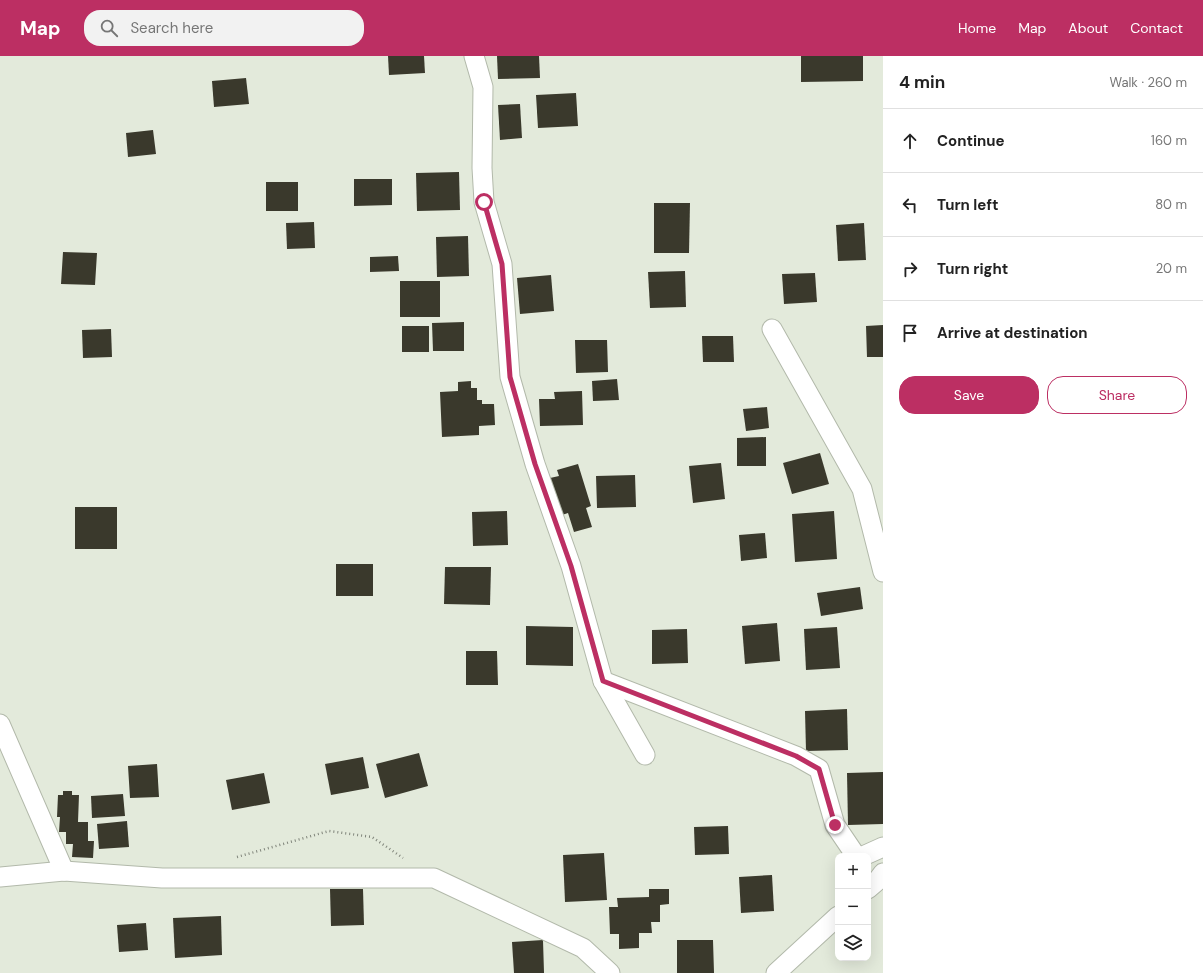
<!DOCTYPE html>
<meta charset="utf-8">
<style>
:root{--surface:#fff;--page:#f2f2f2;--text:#222;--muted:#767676;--line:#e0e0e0;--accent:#bc2f63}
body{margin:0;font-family:"DM Sans",sans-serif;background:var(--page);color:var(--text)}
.controls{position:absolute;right:12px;bottom:12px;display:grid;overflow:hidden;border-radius:8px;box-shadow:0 4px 16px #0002}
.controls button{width:36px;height:36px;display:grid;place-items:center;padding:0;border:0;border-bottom:1px solid var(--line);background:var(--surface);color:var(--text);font:20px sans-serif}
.stop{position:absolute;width:12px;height:12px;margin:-9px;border:3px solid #bc2f63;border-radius:50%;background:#fff}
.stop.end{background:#bc2f63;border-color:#fff;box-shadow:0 1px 4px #0008}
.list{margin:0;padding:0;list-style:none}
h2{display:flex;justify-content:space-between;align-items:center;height:52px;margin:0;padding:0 16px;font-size:17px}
h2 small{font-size:13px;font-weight:400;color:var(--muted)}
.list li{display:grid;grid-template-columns:26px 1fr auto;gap:12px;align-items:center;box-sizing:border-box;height:64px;padding:0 16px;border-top:1px solid var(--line)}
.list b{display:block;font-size:15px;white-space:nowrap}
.list em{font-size:13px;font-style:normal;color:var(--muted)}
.actions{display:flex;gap:8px;padding:12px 16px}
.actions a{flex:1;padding:9px 0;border:1px solid var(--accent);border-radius:16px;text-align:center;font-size:14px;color:var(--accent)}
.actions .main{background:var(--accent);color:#fff}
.icon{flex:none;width:22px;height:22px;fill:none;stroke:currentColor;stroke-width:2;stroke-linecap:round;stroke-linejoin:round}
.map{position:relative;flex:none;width:883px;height:917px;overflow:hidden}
header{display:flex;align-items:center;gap:24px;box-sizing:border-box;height:56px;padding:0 20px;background:var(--accent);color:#fff}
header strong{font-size:19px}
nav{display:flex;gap:22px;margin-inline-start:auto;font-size:14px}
.search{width:280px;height:36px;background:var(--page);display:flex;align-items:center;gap:10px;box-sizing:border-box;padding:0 14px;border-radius:16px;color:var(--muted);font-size:15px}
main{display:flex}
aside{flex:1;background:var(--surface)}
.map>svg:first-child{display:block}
.building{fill:#3a392c}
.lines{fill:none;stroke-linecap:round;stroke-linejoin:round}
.minor-casing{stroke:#b2b9aa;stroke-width:21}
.path{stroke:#80857b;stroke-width:2.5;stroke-dasharray:1 3;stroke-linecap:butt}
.minor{stroke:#fff;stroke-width:19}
.route{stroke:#bc2f63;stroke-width:5}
</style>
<header>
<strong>Map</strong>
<div class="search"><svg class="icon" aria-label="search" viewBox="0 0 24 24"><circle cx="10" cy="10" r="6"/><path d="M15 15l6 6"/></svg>Search here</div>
<nav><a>Home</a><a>Map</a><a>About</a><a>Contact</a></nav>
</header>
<main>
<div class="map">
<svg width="883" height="917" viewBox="0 0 883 917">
<rect width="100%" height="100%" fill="#e3eadb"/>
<g class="building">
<path d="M388,0h36l1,17 -36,2z"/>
<path d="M497,0h42l1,22 -42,1z"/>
<path d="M801,0h62v25l-62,1z"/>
<path d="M246,22l3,26 -35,3 -2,-26z"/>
<path d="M576,37l2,33 -40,2 -2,-33z"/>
<path d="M520,48l2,34 -22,2 -2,-35z"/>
<path d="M153,74l3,24 -28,3 -2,-24z"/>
<path d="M459,116l1,38 -43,1 -1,-38z"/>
<path d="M354,123h38v26l-38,1z"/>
<rect x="266" y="126" width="32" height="29"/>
<path d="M654,147h36l-1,50h-35z"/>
<path d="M314,166l1,26 -28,1 -1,-26z"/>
<path d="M864,167l2,37 -28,1 -2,-36z"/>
<path d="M468,180l1,40 -32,1 -1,-40z"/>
<path d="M63,196l34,1 -2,32 -34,-1z"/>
<path d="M398,200l1,15 -29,1v-15z"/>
<path d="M685,215l1,36 -36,1 -2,-36z"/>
<path d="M815,217l2,29 -33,2 -2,-30z"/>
<path d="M551,219l3,36 -34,3 -3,-36z"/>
<rect x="400" y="225" width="40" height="36"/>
<path d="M464,266v29h-31l-1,-28z"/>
<path d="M883,269v32h-16l-1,-31z"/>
<rect x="402" y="270" width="27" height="26"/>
<path d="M111,273l1,28 -29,1 -1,-28z"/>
<path d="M702,280h31l1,26h-31z"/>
<path d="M575,284h32l1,32 -32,1z"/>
<path d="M617,323l2,21 -26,1 -1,-20z"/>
<path d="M471,325v7h6v12h5v4h12l1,21 -16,1v9l-37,2 -2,-45 18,-1v-9z"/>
<path d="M582,335l1,34 -43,1 -1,-27h16l-1,-7z"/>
<path d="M767,351l2,21 -23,3 -3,-22z"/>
<path d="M766,381v29h-29v-28z"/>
<path d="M820,397l9,31 -37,10 -9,-31z"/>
<path d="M721,407l4,36 -32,4 -4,-37z"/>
<path d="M578,408l13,42 -5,2 6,19 -18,5 -6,-19 -6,2 -12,-37 9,-2 -2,-6z"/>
<path d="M635,419l1,32 -39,1 -1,-32z"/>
<rect x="75" y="451" width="42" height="42"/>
<path d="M507,455l1,34 -35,1 -1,-34z"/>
<path d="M834,455l3,48 -42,3 -3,-48z"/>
<path d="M765,477l2,25 -26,3 -2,-26z"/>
<rect x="336" y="508" width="37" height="32"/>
<path d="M445,511h46l-1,38 -46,-1z"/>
<path d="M860,531l3,22 -42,7 -4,-23z"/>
<path d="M777,567l3,38 -35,3 -3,-38z"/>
<path d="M526,570l47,1v39l-47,-1z"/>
<path d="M837,571l3,41 -34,2 -2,-41z"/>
<path d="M687,573l1,34 -36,1v-34z"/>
<path d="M466,595h31l1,34h-32z"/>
<path d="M847,653l1,41 -42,1 -1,-40z"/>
<path d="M419,697l9,33 -43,12 -9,-34z"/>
<path d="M363,701l6,31 -38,7 -6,-31z"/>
<path d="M157,708l2,33 -29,1 -2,-32z"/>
<path d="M883,716v52l-35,1 -1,-52z"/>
<path d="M264,717l6,30 -38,7 -6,-30z"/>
<path d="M63,735h9v4h7l-1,27h10v19h6l-1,17 -21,-1 1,-13h-7v-12h-7l1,-15h-3l1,-22h5z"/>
<path d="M123,738l2,22 -33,2 -1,-22z"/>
<path d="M127,765l2,26 -30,2 -2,-25z"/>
<path d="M728,770l1,28 -34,1 -1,-28z"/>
<path d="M604,797l3,47 -42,2 -2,-47z"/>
<path d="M772,819l2,36 -33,2 -2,-36z"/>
<path d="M330,833h33l1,36 -33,1z"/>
<path d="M649,833h20v15l-9,1v17h-9l1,11h-13v15l-20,1v-15h-9l-1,-27h9l-1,-9 32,-1z"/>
<path d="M221,860l1,39 -47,3 -2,-40z"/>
<path d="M146,867l2,27 -29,2 -2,-27z"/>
<path d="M543,884l1,33h-30l-2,-31z"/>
<path d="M677,884h36l1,33h-37z"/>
</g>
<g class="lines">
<g class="minor-casing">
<g id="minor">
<path d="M474,0l9,31 -1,81 2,34 18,62 8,113 25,87 36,102 32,115 193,75 23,13 16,56 21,31"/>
<path d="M772,273l90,160 21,83"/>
<path d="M603,625l42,74"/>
<path d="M0,668l64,147"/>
<path d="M863,800l20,-9"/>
<path d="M0,821l64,-6 98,7h272l149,70 27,25"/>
<path d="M868,833l9,-8 6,-8"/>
<path d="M776,917l62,-57"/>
</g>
</g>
<path class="path" d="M237,801l92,-26 43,6 31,21"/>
<use href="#minor" class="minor"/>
</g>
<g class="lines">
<path class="route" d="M484,146l18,62 8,113 25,87 36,102 32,115 193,75 23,13 16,56"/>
</g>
</svg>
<div class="controls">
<button>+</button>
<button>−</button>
<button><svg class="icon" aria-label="layers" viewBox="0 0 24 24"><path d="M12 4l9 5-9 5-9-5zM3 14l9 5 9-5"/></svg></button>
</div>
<div class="stop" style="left:484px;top:146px"></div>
<div class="stop end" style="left:835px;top:769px"></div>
</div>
<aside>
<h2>4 min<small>Walk · 260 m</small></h2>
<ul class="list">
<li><svg class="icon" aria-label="ahead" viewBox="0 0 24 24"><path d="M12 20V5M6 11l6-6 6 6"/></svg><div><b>Continue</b></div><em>160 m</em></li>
<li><svg class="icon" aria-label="left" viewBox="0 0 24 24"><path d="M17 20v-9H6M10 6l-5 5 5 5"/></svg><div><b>Turn left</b></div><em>80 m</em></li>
<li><svg class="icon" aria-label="right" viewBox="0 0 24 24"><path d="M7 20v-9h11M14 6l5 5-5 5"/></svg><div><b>Turn right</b></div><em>20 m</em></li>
<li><svg class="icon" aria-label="arrive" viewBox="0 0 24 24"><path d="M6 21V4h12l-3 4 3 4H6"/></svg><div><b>Arrive at destination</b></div></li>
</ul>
<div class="actions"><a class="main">Save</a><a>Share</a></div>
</aside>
</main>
